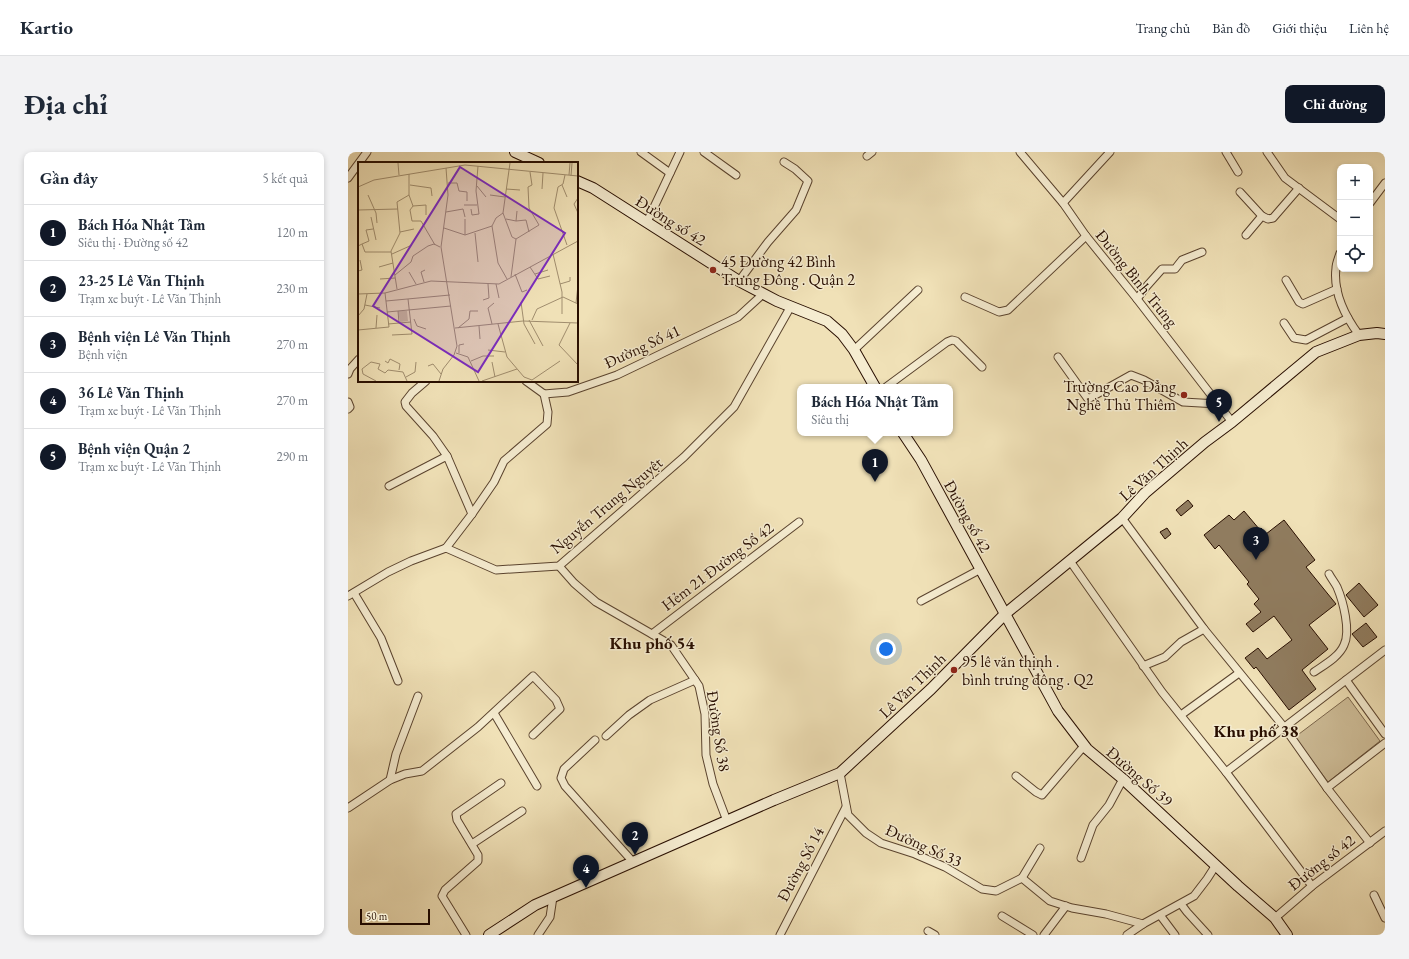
<!DOCTYPE html>
<html lang="vi">
<meta charset="utf-8">
<style>
:root{--surface:#fff;--page:#f2f2f3;--text:#1f2937;--muted:#747a83;--line:#e0e1e3;--accent:#111827}
body{margin:0;font-family:"EB Garamond",serif;background:var(--page);color:var(--text)}
.controls{position:absolute;right:12px;top:12px;display:grid;overflow:hidden;border-radius:8px;box-shadow:0 2px 6px #0003}
.controls button{width:36px;height:36px;display:grid;place-items:center;padding:0;border:0;border-bottom:1px solid var(--line);background:var(--surface);color:var(--text);font:20px sans-serif}
.scale{position:absolute;left:12px;bottom:10px;width:70px;box-sizing:border-box;padding-left:4px;border:2px solid #280e00;border-top:0;font-size:11px;line-height:14px;white-space:nowrap;color:#280e00;-webkit-text-stroke:3px #f5ecd0;paint-order:stroke}
.you{position:absolute;left:538px;top:497px;width:14px;height:14px;margin:-10px;border:3px solid #fff;border-radius:50%;background:#1a73e8;box-shadow:0 0 0 6px #1a73e833}
.badge{display:grid;place-items:center;width:26px;height:26px;border-radius:50%;background:var(--accent);color:#fff;font-size:13px;font-weight:700}
.pin{position:absolute;translate:-50% -33px;filter:drop-shadow(0 1px 2px #0008)}
.pin::after{content:'';position:absolute;top:21px;width:14px;height:12px;background:inherit;clip-path:polygon(0 0,100% 0,50% 100%)}
.popup{position:absolute;left:449px;top:232px;width:156px;height:52px;box-sizing:border-box;display:grid;place-content:center;border-radius:8px;background:var(--surface);filter:drop-shadow(0 1px 3px #0005);font-size:13px;white-space:nowrap;color:var(--muted)}
.popup b{font-size:15px;color:var(--text)}
.popup::after{content:'';position:absolute;left:50%;top:100%;margin-left:-8px;border:8px solid transparent;border-top-color:var(--surface)}
.list{margin:0;padding:0;list-style:none}
h2{display:flex;justify-content:space-between;align-items:center;height:52px;margin:0;padding:0 16px;font-size:17px}
h2 small{font-size:13px;font-weight:400;color:var(--muted)}
.list li{display:grid;grid-template-columns:26px 1fr auto;gap:12px;align-items:center;box-sizing:border-box;height:56px;padding:0 16px;border-top:1px solid var(--line)}
.list b{display:block;font-size:15px;white-space:nowrap}
.list p{margin:0;font-size:13px;white-space:nowrap;color:var(--muted)}
.list em{font-size:13px;font-style:normal;color:var(--muted)}
.icon{flex:none;width:22px;height:22px;fill:none;stroke:currentColor;stroke-width:2;stroke-linecap:round;stroke-linejoin:round}
.map{position:relative;flex:none;width:1037px;height:783px;overflow:hidden;border-radius:8px}
header{display:flex;align-items:center;gap:24px;box-sizing:border-box;height:56px;padding:0 20px;background:var(--surface);border-bottom:1px solid var(--line)}
header strong{font-size:19px}
nav{display:flex;gap:22px;margin-inline-start:auto;font-size:14px}
.intro{display:flex;align-items:center;justify-content:space-between;box-sizing:border-box;height:96px;padding:0 24px}
h1{margin:0;font-size:28px}
.button{padding:10px 18px;border-radius:8px;background:var(--accent);color:#fff;font-size:14px;font-weight:700}
main{display:flex;gap:24px;padding:0 24px}
aside{flex:1;background:var(--surface);border-radius:8px;box-shadow:0 2px 6px #0003}
.map>svg:first-child{display:block}
.green{fill:#cebd98;stroke:#7b664c}
.building{fill:#907c5f;stroke:#280e00}
.lines{fill:none;stroke-linecap:round;stroke-linejoin:round}
.street-casing{stroke:#5a432e;stroke-width:9}
.secondary-casing{stroke:#280e00;stroke-width:12}
.street{stroke:#f5ecd0;stroke-width:7}
.secondary{stroke:#f5ecd0;stroke-width:10}
.poi-dot{fill:#8f2418;stroke:#f5ecd0;stroke-width:1.5}
.labels{text-anchor:middle;stroke-width:3;stroke-linejoin:round;paint-order:stroke}
.street-label{font-size:16px;fill:#280e00;stroke:#f5ecd0}
.poi-label{font-size:16px;fill:#280e00;stroke:#f5ecd0;text-anchor:start}
.neighbourhood-label{font-size:17px;font-weight:bold;fill:#280e00;stroke:#f5ecd0}
.inset-road{fill:none;stroke:#a08d6e;stroke-width:1}
.view{fill:#7b2cbf;fill-opacity:0.15;stroke:#7b2cbf;stroke-width:2}
.inset-edge{fill:none;stroke:#280e00;stroke-width:2}
</style>
<header>
<strong>Kartio</strong>
<nav><a>Trang chủ</a><a>Bản đồ</a><a>Giới thiệu</a><a>Liên hệ</a></nav>
</header>
<div class="intro"><h1>Địa chỉ</h1><a class="button">Chỉ đường</a></div>
<main>
<aside>
<h2>Gần đây<small>5 kết quả</small></h2>
<ul class="list">
<li><span class="badge">1</span><div><b>Bách Hóa Nhật Tâm</b><p>Siêu thị · Đường số 42</p></div><em>120 m</em></li>
<li><span class="badge">2</span><div><b>23-25 Lê Văn Thịnh</b><p>Trạm xe buýt · Lê Văn Thịnh</p></div><em>230 m</em></li>
<li><span class="badge">3</span><div><b>Bệnh viện Lê Văn Thịnh</b><p>Bệnh viện</p></div><em>270 m</em></li>
<li><span class="badge">4</span><div><b>36 Lê Văn Thịnh</b><p>Trạm xe buýt · Lê Văn Thịnh</p></div><em>270 m</em></li>
<li><span class="badge">5</span><div><b>Bệnh viện Quận 2</b><p>Trạm xe buýt · Lê Văn Thịnh</p></div><em>290 m</em></li>
</ul>
</aside>
<div class="map">
<svg width="1037" height="783" viewBox="0 0 1037 783">
<rect width="100%" height="100%" fill="#f0e1b7"/>
<filter id="stains"><feTurbulence type="fractalNoise" baseFrequency=".005" numOctaves="4"/><feColorMatrix values="0 0 0 0 .2 0 0 0 0 .09 0 0 0 0 .02 0 0 0 .5 -.17"/></filter>
<radialGradient id="worn" r=".72"><stop offset=".6" stop-color="#630" stop-opacity="0"/><stop offset="1" stop-color="#630" stop-opacity=".3"/></radialGradient>
<path class="green" d="M1000,545l32,44 -52,41 -33,-45z"/>
<g class="building">
<path d="M840,348l5,6 -12,10 -5,-6z"/>
<path d="M896,359l16,19 1,-2 5,6 18,-14 31,40 -9,7 30,37 -27,21 19,24 -26,21 14,19 -27,21 -33,-43 -2,2 -9,-11 13,-10 9,11 25,-19 -18,-24 -21,16 -7,-8 15,-12 -7,-8 5,-5 -12,-15 2,-2 -30,-37 -4,4 -11,-14 25,-20 5,5z"/>
<path d="M819,376l4,6 -6,5 -5,-7z"/>
<path d="M1011,431l19,22 -14,12 -18,-22z"/>
<path d="M1018,471l11,14 -14,10 -11,-13z"/>
</g>
<g class="lines">
<g class="street-casing">
<g id="street">
<path d="M293,0l29,21"/>
<path d="M356,0l32,23"/>
<path d="M672,0l43,51 23,33 51,63 95,123"/>
<path d="M878,0l12,20"/>
<path d="M919,0l18,26 55,41"/>
<path d="M519,4l5,-4"/>
<path d="M0,26l19,-26"/>
<path d="M892,40l22,24"/>
<path d="M715,51l47,-51"/>
<path d="M1022,51l15,-20"/>
<path d="M299,70l33,-70"/>
<path d="M898,83l16,-19 6,3 5,-1 26,-30"/>
<path d="M992,101c-1,4 -4,10 -4,15 -3,24 9,48 23,67"/>
<path d="M938,128l13,22 4,2 34,-15"/>
<path d="M391,129l29,-39 28,-32 12,-29 -13,-12 -11,-7"/>
<path d="M617,145l34,15 9,-2 78,-74"/>
<path d="M789,147l9,-12 16,-18h13l7,-9 20,-8"/>
<path d="M936,171l10,15 12,2 42,-22"/>
<path d="M506,198l64,-60"/>
<path d="M710,205l30,42 43,-24 13,5 39,22 35,2"/>
<path d="M0,222l2,-5 9,-10"/>
<path d="M78,229l-14,12 -7,9 1,4 27,30 14,20"/>
<path d="M178,229l18,13"/>
<path d="M538,235l61,-45 5,-2 4,1 26,26"/>
<path d="M196,242l24,-2 49,-17 121,-58 25,-23"/>
<path d="M0,250l2,5 -2,2"/>
<path d="M41,334l58,-30 25,58"/>
<path d="M774,366l82,111 80,98 43,61 43,55"/>
<path d="M98,396l26,-34 22,-32 10,-21 43,-37 1,-12 -4,-18"/>
<path d="M722,409l92,131 64,80 86,114"/>
<path d="M211,414l15,17 22,19 75,43 24,35 4,6 6,28 1,41 7,29 14,37"/>
<path d="M6,441l27,45 17,43"/>
<path d="M0,444l40,-24 23,-11 35,-13 50,22 63,-4 125,-109 50,-50 57,-101"/>
<path d="M573,449l60,-32"/>
<path d="M304,482l147,-112"/>
<path d="M795,514l22,-9 16,-15 23,-13"/>
<path d="M966,520c10,-7 25,-15 30,-27 7,-14 -1,-44 -7,-58 -2,-4 -6,-9 -8,-13"/>
<path d="M998,528l39,54"/>
<path d="M146,561l43,73"/>
<path d="M833,563l58,-42"/>
<path d="M258,584l23,-21 21,-15 45,-20"/>
<path d="M247,588l-31,29 -3,9 4,8 68,76"/>
<path d="M878,620l159,-122"/>
<path d="M492,621l8,42 18,18 15,10 34,11 30,13 37,22 14,2 26,-13 28,23 22,7 34,6 37,10"/>
<path d="M668,624l20,16 6,3 42,-49"/>
<path d="M42,628l6,-26 22,-58"/>
<path d="M979,636l58,-45"/>
<path d="M0,656l42,-28 15,-6 17,-3 56,-44 55,-51 23,24 4,9 -27,26"/>
<path d="M124,692l50,-33"/>
<path d="M733,706l12,-33 16,-20 14,-26"/>
<path d="M674,726l18,-30"/>
<path d="M1026,743l11,23"/>
<path d="M833,752l6,8 21,23"/>
<path d="M812,763l15,20"/>
<path d="M654,764l31,19"/>
<path d="M927,766l37,-32 73,-55"/>
<path d="M580,779l7,4"/>
<path d="M118,783l-24,-39 3,-6 33,-29v-6l-21,-35 -1,-6 45,-31"/>
<path d="M190,783l12,-18 3,-20"/>
<path d="M432,783l66,-128"/>
<path d="M696,783l22,-29"/>
<path d="M779,783l16,-11 51,-28 13,-17 9,-14"/>
</g>
</g>
<g class="secondary-casing">
<g id="secondary">
<path d="M167,0l24,11"/>
<path d="M229,29l16,7 146,93 38,20 50,20 15,13 12,16 21,37"/>
<path d="M555,281l18,27 137,251 29,38 36,30 115,107 37,32 12,17"/>
<path d="M141,783l46,-30 239,-105 66,-27 91,-84 74,-75 117,-96 23,-25 60,-51 27,-20 84,-70 43,-17 18,-2 8,1"/>
</g>
</g>
<use href="#street" class="street"/>
<use href="#secondary" class="secondary"/>
</g>
<g class="poi-dot">
<circle cx="365" cy="118" r="4"/>
<circle cx="836" cy="243" r="4"/>
<circle cx="606" cy="518" r="4"/>
</g>
<g class="labels">
<g class="street-label">
<text transform="translate(323 68) rotate(32)" y="6">Đường số 42</text>
<text transform="translate(789 126) rotate(51)" y="6">Đường Bình Trưng</text>
<text transform="translate(294 194) rotate(-25)" y="6">Đường Số 41</text>
<text transform="translate(805 317) rotate(-42)" y="6">Lê Văn Thịnh</text>
<text transform="translate(258 353) rotate(-40)" y="6">Nguyễn Trung Nguyệt</text>
<text transform="translate(620 364) rotate(61)" y="6">Đường số 42</text>
<text transform="translate(369 414) rotate(-37)" y="6">Hẻm 21 Đường Số 42</text>
<text transform="translate(564 533) rotate(-44)" y="6">Lê Văn Thịnh</text>
<text transform="translate(371 579) rotate(81)" y="6">Đường Số 38</text>
<text transform="translate(792 624) rotate(41)" y="6">Đường Số 39</text>
<text transform="translate(576 693) rotate(24)" y="6">Đường Số 33</text>
<text transform="translate(973 710) rotate(-38)" y="6">Đường số 42</text>
<text transform="translate(452 712) rotate(-62)" y="6">Đường Số 14</text>
</g>
<g class="poi-label">
<text x="373" y="115">45 Đường 42 Bình<tspan x="373" dy="18">Trưng Đông . Quận 2</tspan></text>
<text x="828" y="240" text-anchor="end">Trường Cao Đẳng<tspan x="828" dy="18">Nghề Thủ Thiêm</tspan></text>
<text x="614" y="515">95 lê văn thịnh .<tspan x="614" dy="18">bình trưng đông . Q2</tspan></text>
</g>
<g class="neighbourhood-label">
<text x="304" y="497">Khu phố 54</text>
<text x="908" y="585">Khu phố 38</text>
</g>
</g>
<g transform="translate(10 10)">
<rect width="220" height="220" fill="#f0e1b7"/>
<path d="M40,149h9l1,10 -8,1z" fill="#cebd98"/>
<path class="inset-road" d="M40,1l1,12M51,12v21l4,11 -3,4 2,11h9l14,24M207,13l-2,9 -5,3 -4,21 13,37M211,13l1,-12M213,14l1,-13M90,21h9l2,8 8,1v9M52,23l21,3 1,8M204,23l5,12M119,24l9,11M0,25l16,-7 91,-15 113,11M148,27l14,1M184,27l1,-16M10,33l8,18 1,10M132,33l15,2M220,36l-4,6 4,9M106,43h13M55,44l13,-1v10M113,47l1,6 7,-1 -3,-23 2,-25M0,48l40,-1M88,50l17,-3 2,8M145,51l9,24 4,2M13,55l5,23M107,57v16M148,57l10,2 1,-10M158,59l10,-1 3,12M86,66l21,7 27,-9M42,70l14,-3M117,71l3,29M158,77l23,-14 -10,-17 -1,-21 4,-2 -2,-13M4,82l7,-3 -3,-11 7,-1M0,84l4,-2 3,8h26M34,92l20,-9M195,92l9,38v22M21,105l14,-4M172,105l8,12 12,-3M0,109l4,-1 -2,-10M51,110l7,12M157,112l7,18 5,-2M177,112l13,-4M37,113l16,-13 2,-6 15,-10 6,-2 6,3M153,115l5,-38M22,117l15,-1M149,117l-9,-16 -6,-37 4,-8 7,-5 7,-50M66,120l-3,-10 4,-2M138,122l3,14M202,122l10,-3v-4M39,127l-6,-38 9,-18 -3,-31 12,-7M0,132l27,-1 46,-12 68,3 79,-43M205,135l15,7M125,138l6,-2 -1,-14M28,139l64,-6M163,140l3,22 11,20M218,141l2,-18M7,143l15,3M40,149l1,12M29,150l64,-6M0,154l6,-7 3,-15M56,157l3,7 9,3M171,158l14,26M174,158l5,-11 26,-12M212,161l-11,22 19,20M30,162l23,-2M134,162l-4,-16 6,-5M140,162l9,33 17,20 8,3 28,-19M121,164l1,13M18,166l1,-13M97,166l68,-7 55,2M100,166l11,-9 1,-8h8M0,168l31,-3 -4,-34M34,173l20,-1 -4,-35M130,188l17,2M98,191l12,4 11,24M101,191v-8l5,-1M27,199l3,2 2,-4 10,5 -1,6M113,199l12,-5h11M134,200l3,15M70,204l5,-2 8,10M48,215l9,-5 1,-10M18,219l-13,-7 -1,-5 9,-7 9,2 -2,5 7,4 3,-3 15,2 4,9M81,219l4,-12 11,-14 3,-9 -16,-99 7,-52 -2,-27M124,219l35,-12"/>
<path class="view" d="M102,5l105,66 -87,139 -105,-66z"/>
<rect width="220" height="220" class="inset-edge"/>
</g>
<rect width="100%" height="100%" filter="url(#stains)"/>
<rect width="100%" height="100%" fill="url(#worn)"/>
</svg>
<div class="controls">
<button>+</button>
<button>−</button>
<button><svg class="icon" aria-label="locate" viewBox="0 0 24 24"><circle cx="12" cy="12" r="6"/><path d="M12 2v4M12 18v4M2 12h4M18 12h4"/></svg></button>
</div>
<div class="scale">50 m</div>
<div class="you"></div>
<div class="pin badge" style="left:527px;top:330px">1</div>
<div class="popup"><b>Bách Hóa Nhật Tâm</b>Siêu thị</div>
<div class="pin badge" style="left:287px;top:703px">2</div>
<div class="pin badge" style="left:908px;top:408px">3</div>
<div class="pin badge" style="left:238px;top:736px">4</div>
<div class="pin badge" style="left:871px;top:270px">5</div>
</div>
</main>
